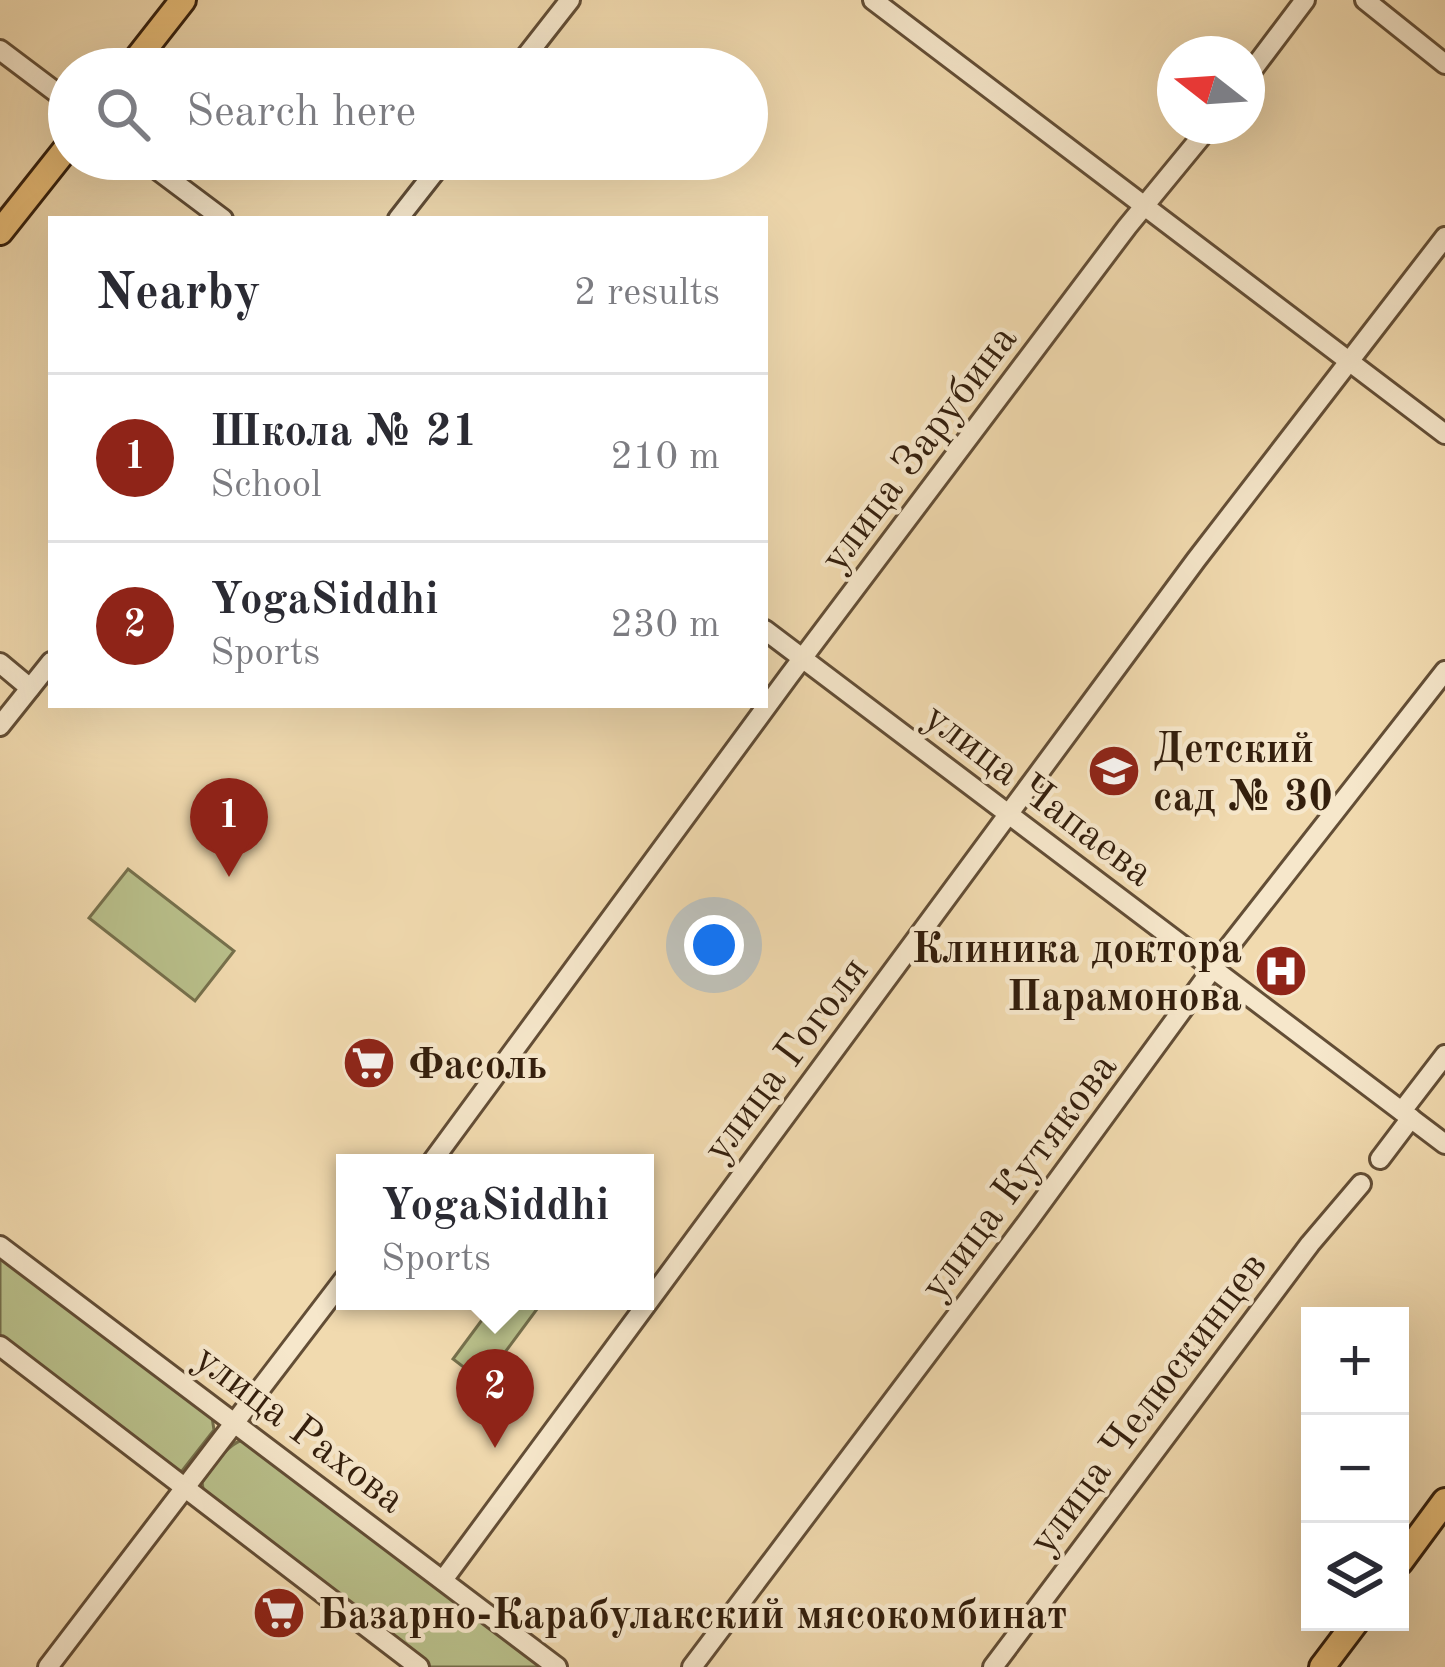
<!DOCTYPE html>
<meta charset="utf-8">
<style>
:root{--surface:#fff;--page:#f7f7f7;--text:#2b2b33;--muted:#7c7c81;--line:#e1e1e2;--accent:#8f2418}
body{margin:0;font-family:"Old Standard TT",serif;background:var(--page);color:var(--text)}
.controls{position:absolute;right:36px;bottom:36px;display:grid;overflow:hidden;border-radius:0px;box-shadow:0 12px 48px #0002}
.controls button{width:108px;height:108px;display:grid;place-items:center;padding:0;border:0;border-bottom:3px solid var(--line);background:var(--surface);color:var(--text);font:60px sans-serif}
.compass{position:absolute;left:1157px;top:36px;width:108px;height:108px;border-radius:50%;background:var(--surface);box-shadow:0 12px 48px #0002;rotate:287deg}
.you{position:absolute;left:714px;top:945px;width:42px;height:42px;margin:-30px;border:9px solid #fff;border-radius:50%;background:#1a73e8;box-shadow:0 0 0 18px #1a73e833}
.badge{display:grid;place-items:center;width:78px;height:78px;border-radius:50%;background:var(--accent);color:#fff;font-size:39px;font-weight:700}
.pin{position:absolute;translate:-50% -99px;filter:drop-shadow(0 3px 6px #0008)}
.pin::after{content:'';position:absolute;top:63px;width:42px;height:36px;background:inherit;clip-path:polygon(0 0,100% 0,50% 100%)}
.popup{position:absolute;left:336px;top:1154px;width:318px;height:156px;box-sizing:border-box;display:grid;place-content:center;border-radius:0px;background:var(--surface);filter:drop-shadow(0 3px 9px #0005);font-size:39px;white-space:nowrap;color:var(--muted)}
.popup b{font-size:45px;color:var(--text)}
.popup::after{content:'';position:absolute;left:50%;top:100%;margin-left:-24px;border:24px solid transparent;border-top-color:var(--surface)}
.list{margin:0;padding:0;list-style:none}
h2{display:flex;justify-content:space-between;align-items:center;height:156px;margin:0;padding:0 48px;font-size:51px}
h2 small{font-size:39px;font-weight:400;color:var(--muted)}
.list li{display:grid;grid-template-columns:78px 1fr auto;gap:36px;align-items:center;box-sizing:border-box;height:168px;padding:0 48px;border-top:3px solid var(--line)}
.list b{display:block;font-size:45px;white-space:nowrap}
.list p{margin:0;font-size:39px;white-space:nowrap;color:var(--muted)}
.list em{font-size:39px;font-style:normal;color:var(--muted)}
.icon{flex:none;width:66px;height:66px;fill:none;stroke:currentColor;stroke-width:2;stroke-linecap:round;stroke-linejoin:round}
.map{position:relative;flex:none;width:1445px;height:1667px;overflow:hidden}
.search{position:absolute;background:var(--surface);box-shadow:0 12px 48px #0002;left:48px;top:48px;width:720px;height:132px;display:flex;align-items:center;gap:30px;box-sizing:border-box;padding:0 42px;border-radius:66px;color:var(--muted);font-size:45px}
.panel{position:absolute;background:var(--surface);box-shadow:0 12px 48px #0002;left:48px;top:216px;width:720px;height:492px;border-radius:0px}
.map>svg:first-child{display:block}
.green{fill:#b9c08b;stroke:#76704c;stroke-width:3}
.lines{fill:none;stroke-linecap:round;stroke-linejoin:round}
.minor-casing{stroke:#634e36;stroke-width:24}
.major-casing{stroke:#341f0d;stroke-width:30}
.minor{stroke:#f6e7cb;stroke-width:18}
.major{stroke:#e8bd78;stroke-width:24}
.labels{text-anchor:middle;stroke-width:9;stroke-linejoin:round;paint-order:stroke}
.street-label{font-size:42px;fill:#341f0d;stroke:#f6e7cb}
.poi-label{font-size:42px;font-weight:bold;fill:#341f0d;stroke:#f6e7cb;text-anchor:start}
</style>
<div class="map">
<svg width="1445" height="1667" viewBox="0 0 1445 1667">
<rect width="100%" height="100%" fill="#f1daaf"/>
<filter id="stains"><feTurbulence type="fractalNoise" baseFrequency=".00167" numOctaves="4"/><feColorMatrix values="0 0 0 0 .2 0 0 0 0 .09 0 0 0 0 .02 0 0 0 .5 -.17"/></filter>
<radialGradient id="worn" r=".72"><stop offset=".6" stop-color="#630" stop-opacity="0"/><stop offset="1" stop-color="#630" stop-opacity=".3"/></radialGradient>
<g class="green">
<path d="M128,869l106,82 -39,50 -106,-83z"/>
<path d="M0,1258l212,159 2,13 -32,41 -4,1 -178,-134z"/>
<path d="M496,1301h47l-60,81 -30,-23z"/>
<path d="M242,1440l303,227h-116l-225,-172 -2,-13c11,-14 23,-36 40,-42z"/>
</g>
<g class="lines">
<g class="minor-casing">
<g id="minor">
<path d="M873,0l572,434"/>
<path d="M1365,0l80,64"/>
<path d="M0,50l69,52"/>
<path d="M516,69l54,-69"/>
<path d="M1247,77l58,-77"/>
<path d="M143,159l80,60"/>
<path d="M398,219l47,-60"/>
<path d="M765,630l680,514"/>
<path d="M0,663l30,25"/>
<path d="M0,726l51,-64"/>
<path d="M1402,1111l43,-56"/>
<path d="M1380,1159l31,-41"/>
<path d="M431,1163l358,-487 338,-449 83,-101"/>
<path d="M0,1246l557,421"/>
<path d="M0,1346l419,321"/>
<path d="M443,1580l753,-1020 249,-323"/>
<path d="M48,1667l297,-389"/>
<path d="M692,1667l336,-446 196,-268 221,-282"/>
<path d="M993,1667l317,-423 51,-60"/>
</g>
</g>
<g class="major-casing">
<g id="major">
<path d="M129,69l54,-69"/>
<path d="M0,232l69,-87"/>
<path d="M1400,1562l45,-61"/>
<path d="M1322,1667l34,-45"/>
</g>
</g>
<use href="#minor" class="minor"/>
<use href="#major" class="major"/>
</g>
<defs>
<g id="school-disc" transform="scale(2.7)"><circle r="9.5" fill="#8f2418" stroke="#f6e7cb"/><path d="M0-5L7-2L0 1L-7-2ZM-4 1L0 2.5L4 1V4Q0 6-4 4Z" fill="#fff"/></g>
<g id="hospital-disc" transform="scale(2.7)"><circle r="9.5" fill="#8f2418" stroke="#f6e7cb"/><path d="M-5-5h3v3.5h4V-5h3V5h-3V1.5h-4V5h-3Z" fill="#fff"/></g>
<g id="supermarket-disc" transform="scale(2.7)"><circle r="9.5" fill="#8f2418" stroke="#f6e7cb"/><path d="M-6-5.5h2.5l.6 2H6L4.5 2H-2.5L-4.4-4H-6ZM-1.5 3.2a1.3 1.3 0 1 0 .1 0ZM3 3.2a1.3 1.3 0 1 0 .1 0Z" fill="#fff"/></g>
</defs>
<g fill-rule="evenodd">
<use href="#school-disc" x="1114" y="771"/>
<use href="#hospital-disc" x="1281" y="971"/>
<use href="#supermarket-disc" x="369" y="1063"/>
<use href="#supermarket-disc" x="279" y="1613"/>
</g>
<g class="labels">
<g class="street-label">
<text transform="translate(917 447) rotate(-53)" y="15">улица Зарубина</text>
<text transform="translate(1040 793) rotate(37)" y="15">улица Чапаева</text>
<text transform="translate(784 1058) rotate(-53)" y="15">улица Гоголя</text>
<text transform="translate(1017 1175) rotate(-53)" y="15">улица Кутякова</text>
<text transform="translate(1146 1402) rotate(-53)" y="15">улица Челюскинцев</text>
<text transform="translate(301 1427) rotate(37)" y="15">улица Рахова</text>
</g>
<g class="poi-label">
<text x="1153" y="762">Детский<tspan x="1153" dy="48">сад № 30</tspan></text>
<text x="1242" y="962" text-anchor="end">Клиника доктора<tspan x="1242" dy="48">Парамонова</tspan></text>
<text x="408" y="1078">Фасоль</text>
<text x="318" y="1628">Базарно-Карабулакский мясокомбинат</text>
</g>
</g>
<rect width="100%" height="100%" filter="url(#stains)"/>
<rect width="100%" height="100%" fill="url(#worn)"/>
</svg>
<div class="controls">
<button>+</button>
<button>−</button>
<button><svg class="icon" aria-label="layers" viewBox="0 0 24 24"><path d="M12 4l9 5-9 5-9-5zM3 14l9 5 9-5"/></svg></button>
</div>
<svg class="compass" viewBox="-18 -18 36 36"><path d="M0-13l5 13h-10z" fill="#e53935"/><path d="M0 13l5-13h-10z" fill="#7c7c81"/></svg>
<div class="you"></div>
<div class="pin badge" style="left:229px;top:877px">1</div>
<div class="pin badge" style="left:495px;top:1448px">2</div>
<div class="popup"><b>YogaSiddhi</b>Sports</div>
<div class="search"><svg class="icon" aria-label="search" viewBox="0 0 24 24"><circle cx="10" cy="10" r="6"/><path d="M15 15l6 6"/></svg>Search here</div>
<section class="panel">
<h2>Nearby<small>2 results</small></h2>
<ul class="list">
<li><span class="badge">1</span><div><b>Школа № 21</b><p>School</p></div><em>210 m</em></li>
<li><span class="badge">2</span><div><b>YogaSiddhi</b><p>Sports</p></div><em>230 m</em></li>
</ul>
</section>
</div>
